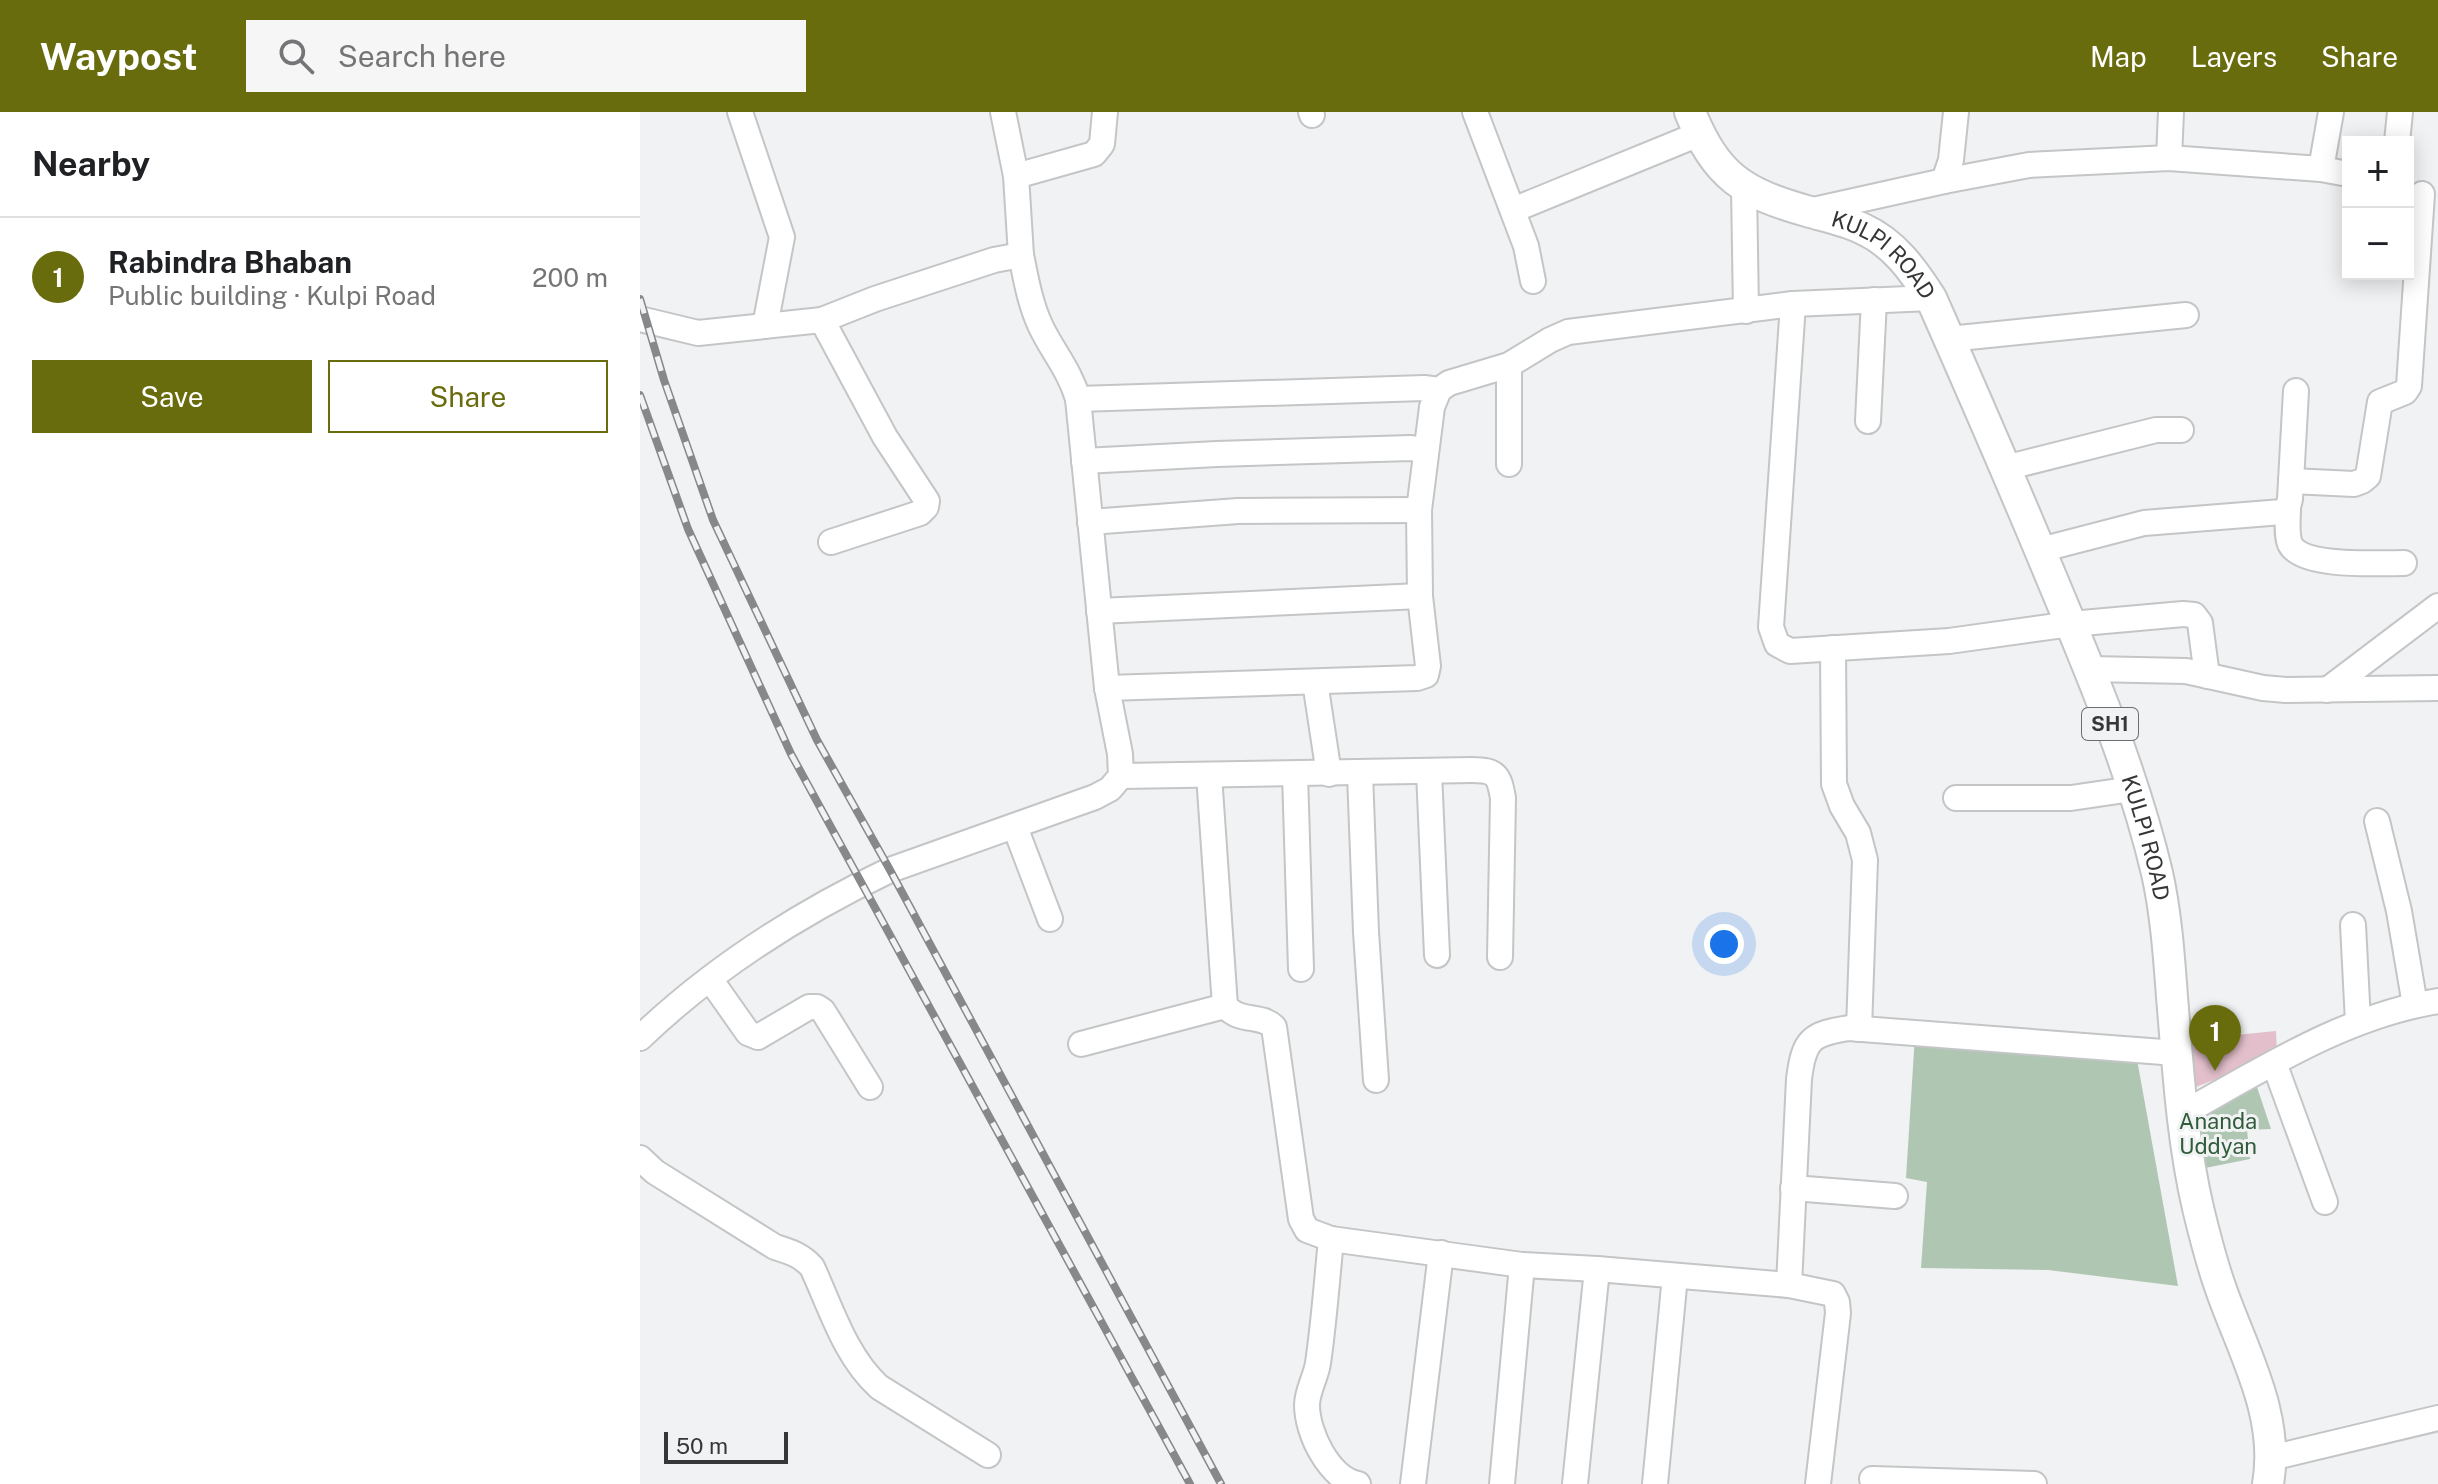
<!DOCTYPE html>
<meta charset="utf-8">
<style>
:root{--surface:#fff;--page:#f6f6f6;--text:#202124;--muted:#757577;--line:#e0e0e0;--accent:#696c0d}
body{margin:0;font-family:"Public Sans",sans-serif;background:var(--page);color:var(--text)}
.controls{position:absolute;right:24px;top:24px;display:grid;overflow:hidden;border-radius:0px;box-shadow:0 4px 20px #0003}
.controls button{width:72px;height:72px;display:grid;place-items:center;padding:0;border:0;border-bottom:2px solid var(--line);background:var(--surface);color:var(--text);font:40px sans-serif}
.scale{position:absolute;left:24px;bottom:20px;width:124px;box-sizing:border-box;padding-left:8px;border:4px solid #353636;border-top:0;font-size:22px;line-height:28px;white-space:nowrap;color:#353636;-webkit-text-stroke:6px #f0f2f3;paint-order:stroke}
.you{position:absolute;left:1084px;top:832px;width:28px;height:28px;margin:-20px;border:6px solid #fff;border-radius:50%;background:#1a73e8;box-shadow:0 0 0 12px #1a73e833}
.badge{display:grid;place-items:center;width:52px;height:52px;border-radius:50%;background:var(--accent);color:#fff;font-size:26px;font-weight:700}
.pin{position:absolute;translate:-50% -66px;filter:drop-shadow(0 2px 4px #0008)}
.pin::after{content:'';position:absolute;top:42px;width:28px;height:24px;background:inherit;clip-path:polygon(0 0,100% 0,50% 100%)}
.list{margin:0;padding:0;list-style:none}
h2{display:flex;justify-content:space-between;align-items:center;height:104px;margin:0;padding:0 32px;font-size:34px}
h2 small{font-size:26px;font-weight:400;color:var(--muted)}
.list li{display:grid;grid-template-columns:52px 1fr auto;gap:24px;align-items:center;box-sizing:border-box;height:120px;padding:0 32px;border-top:2px solid var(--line)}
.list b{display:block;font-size:30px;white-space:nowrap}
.list p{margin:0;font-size:26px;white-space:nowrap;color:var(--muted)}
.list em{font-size:26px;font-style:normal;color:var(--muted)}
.actions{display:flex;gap:16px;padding:24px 32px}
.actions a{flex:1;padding:18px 0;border:2px solid var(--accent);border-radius:0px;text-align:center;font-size:28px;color:var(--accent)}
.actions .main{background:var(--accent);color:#fff}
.icon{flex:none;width:44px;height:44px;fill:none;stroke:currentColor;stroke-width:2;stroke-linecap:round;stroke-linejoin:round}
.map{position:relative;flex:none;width:1798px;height:1372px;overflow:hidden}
header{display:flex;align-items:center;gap:48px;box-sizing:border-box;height:112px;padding:0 40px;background:var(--accent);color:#fff}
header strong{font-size:38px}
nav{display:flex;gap:44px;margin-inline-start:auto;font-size:28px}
.search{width:560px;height:72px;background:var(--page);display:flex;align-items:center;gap:20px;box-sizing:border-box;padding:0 28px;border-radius:0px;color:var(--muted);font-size:30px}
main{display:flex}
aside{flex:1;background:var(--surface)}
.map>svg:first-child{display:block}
.green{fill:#afc6b2}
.building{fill:#e2bfca}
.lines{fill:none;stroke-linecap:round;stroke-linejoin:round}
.minor-casing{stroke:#c4c5c6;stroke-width:28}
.major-casing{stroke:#c4c5c6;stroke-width:34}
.minor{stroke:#fff;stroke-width:24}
.major{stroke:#fff;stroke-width:30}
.rail-casing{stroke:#878889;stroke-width:8}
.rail{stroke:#f0f2f3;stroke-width:5;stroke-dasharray:15;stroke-linecap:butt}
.labels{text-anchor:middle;stroke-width:6;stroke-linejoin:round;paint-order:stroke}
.shield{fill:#f0f2f3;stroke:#6d6e6f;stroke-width:2}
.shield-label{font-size:20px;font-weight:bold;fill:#353636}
.street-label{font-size:22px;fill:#353636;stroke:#f0f2f3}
.park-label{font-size:22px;fill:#325b3b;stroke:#f0f2f3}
</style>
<header>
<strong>Waypost</strong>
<div class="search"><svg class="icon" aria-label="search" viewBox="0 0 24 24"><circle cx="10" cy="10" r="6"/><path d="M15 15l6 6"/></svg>Search here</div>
<nav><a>Map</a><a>Layers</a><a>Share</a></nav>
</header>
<main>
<aside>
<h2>Nearby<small></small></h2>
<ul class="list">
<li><span class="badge">1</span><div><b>Rabindra Bhaban</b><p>Public building · Kulpi Road</p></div><em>200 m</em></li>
</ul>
<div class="actions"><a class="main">Save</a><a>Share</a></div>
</aside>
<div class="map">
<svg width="1798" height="1372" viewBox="0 0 1798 1372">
<rect width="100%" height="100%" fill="#f0f2f3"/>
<g class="green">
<path d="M1275,923l221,19 42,232 -130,-16 -127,-2 6,-86 -21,-4z"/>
<path d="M1616,972l15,45 -24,1 3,29 -55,11v-61z"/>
</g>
<path class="building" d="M1636,919l1,24 -81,32 -10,-47z"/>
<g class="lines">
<g class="minor-casing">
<g id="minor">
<path d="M100,0l42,125 -17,89"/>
<path d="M363,0l13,64"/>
<path d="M671,0l1,3"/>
<path d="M835,0l51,134 7,35"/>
<path d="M1757,30l3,-30"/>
<path d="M1529,46l2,-46"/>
<path d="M1681,57l10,-57"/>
<path d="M1304,69l7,-21 5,-48"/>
<path d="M1104,76l2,123"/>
<path d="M873,98l186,-76"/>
<path d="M1169,99l135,-30 85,-16 140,-7 152,11 27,5"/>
<path d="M1153,192l-22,323 6,17 13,7 159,-10 122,-17 112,-10 11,1 6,8 7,53"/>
<path d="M0,207l58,14 124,-13 53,-21 119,-39 27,-5 -5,-79 78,-22 8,-10 3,-32"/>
<path d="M182,208l63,117 42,64 -1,6 -6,6 -89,29"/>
<path d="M1309,227l237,-24"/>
<path d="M869,253v99"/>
<path d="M438,287l346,-11 15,2"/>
<path d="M1228,309l6,-121"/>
<path d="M444,349l133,-7 194,-6 15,3"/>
<path d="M1365,356l151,-38h25"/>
<path d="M1651,369l63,3 8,-3 6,-5 12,-74 25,-10 4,-6 13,-192"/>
<path d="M1648,395c0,11 -2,27 2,37 12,24 90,19 114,19"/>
<path d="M450,410l148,-11 181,-1"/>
<path d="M1400,438l104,-27 138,-11 6,-5 2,-8 6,-108"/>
<path d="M459,499l321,-15"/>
<path d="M1193,536l1,136 8,22 16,27 7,27 -6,169"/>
<path d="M1450,557l96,2 77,17 23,2 152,-2"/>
<path d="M675,570l14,92"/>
<path d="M467,576l310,-10 9,-3 2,-9 -8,-70 -1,-86 13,-103 7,-17 10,-7 60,-18 41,-25 18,-8 225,-28 138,-6"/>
<path d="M1687,578l111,-84"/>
<path d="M789,660l8,183"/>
<path d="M655,662l6,195"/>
<path d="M720,662l6,158 10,148"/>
<path d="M569,663l16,231c17,18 34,7 49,21l27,192 6,11 24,9 191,26 75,4"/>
<path d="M481,664l351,-6c25,0 27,6 31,28l-3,159"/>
<path d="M1316,686h115l61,-9"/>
<path d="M1737,709l22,90 16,94"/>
<path d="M375,715l35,92"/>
<path d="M1713,813l5,97"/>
<path d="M70,867l38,54 10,4 51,-30h8l6,4 47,76"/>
<path d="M0,926c72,-69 160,-125 250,-168l205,-73 15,-8 11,-13 -1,-22 -13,-66 -29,-289c-8,-28 -25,-47 -37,-72 -11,-23 -15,-48 -20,-72"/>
<path d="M441,932l144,-38"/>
<path d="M1634,951l51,139"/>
<path d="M1542,1002c81,-45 163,-98 256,-113"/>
<path d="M0,1046l15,14 120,75c16,5 26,8 37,20 19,41 33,89 67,120l109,68"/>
<path d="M1153,1076l102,8"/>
<path d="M691,1127c-4,41 -7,83 -13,124 -2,14 -11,28 -11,42 0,28 22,73 51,79"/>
<path d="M1149,1173l10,-206c5,-40 12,-45 50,-51l327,25"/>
<path d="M1631,1346l167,-40"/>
<path d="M1232,1367l162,5"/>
<path d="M773,1372l28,-231"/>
<path d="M862,1372l20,-219"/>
<path d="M935,1372l22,-215 192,16 44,9 4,8 1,11 -20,171"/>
<path d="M1015,1372l20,-208"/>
</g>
</g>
<g class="major-casing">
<g id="major">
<path id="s1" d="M1050,0c27,66 53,81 120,100 18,5 37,9 53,17 31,14 50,41 68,69 43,97 85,194 126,293 38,91 77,185 100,282 9,40 12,83 15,124 6,71 10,142 26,211 7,29 14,57 24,84 22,62 58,124 46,192"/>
</g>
</g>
<use href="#minor" class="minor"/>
<use href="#major" class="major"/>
<g class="rail-casing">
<g id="rail">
<path d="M0,187l24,81 49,140 104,220 73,130 331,614"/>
<path d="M0,283l48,134 103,225 399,730"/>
</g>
</g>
<use href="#rail" class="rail"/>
</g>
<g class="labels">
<rect class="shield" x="1442" y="596" width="56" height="32" rx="6"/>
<g class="shield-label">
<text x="1470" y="619">SH1</text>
</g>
<g class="street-label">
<text dy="8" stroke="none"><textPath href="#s1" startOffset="252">KULPI ROAD</textPath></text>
<text dy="8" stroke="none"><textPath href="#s1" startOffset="900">KULPI ROAD</textPath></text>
</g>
<g class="park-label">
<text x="1578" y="1017">Ananda<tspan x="1578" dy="25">Uddyan</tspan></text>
</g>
</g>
</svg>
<div class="controls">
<button>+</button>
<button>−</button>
</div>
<div class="scale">50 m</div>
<div class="you"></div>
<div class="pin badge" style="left:1575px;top:959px">1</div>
</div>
</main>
